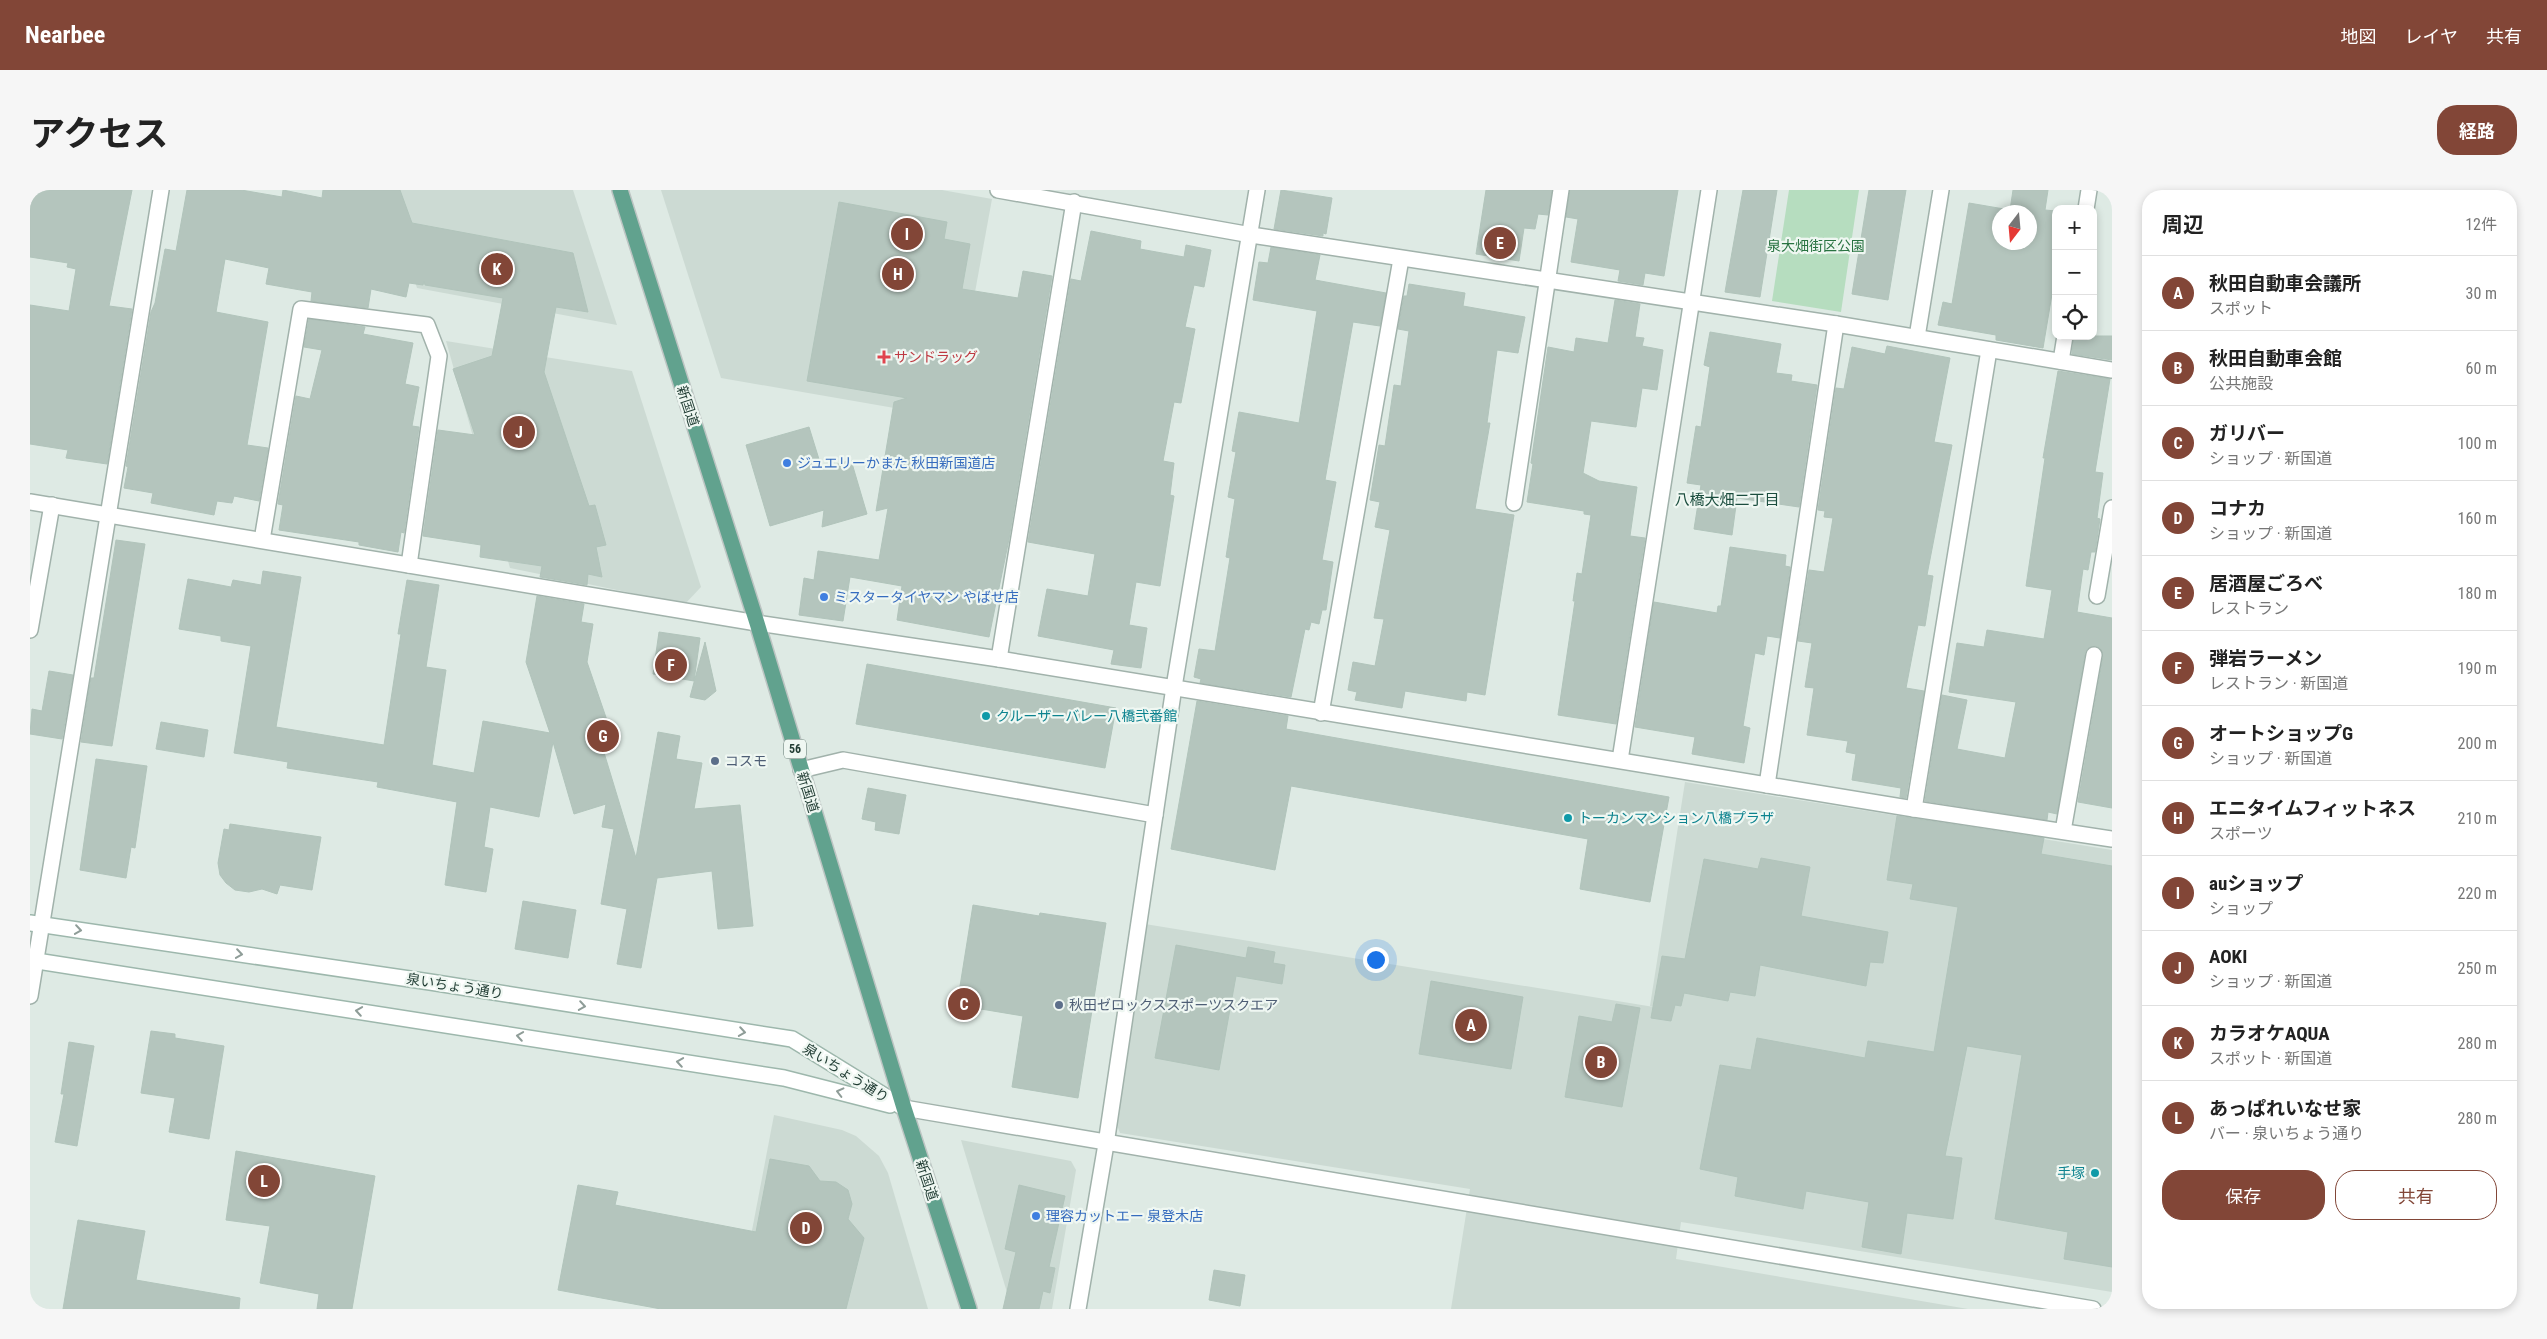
<!DOCTYPE html>
<html lang="ja">
<meta charset="utf-8">
<style>
:root{--surface:#fff;--page:#f6f6f6;--text:#222;--muted:#767676;--line:#e0e0e0;--accent:#824637}
body{margin:0;font-family:"Roboto Condensed","Noto Sans JP",sans-serif;background:var(--page);color:var(--text)}
.controls{position:absolute;right:15px;top:15px;display:grid;overflow:hidden;border-radius:10px;box-shadow:0 2px 8px #0003}
.controls button{width:45px;height:45px;display:grid;place-items:center;padding:0;border:0;border-bottom:1px solid var(--line);background:var(--surface);color:var(--text);font:25px sans-serif}
.compass{position:absolute;left:1962px;top:15px;width:45px;height:45px;border-radius:50%;background:var(--surface);box-shadow:0 2px 8px #0003;rotate:196deg}
.you{position:absolute;left:1345px;top:769px;width:18px;height:18px;margin:-12px;border:4px solid #fff;border-radius:50%;background:#1a73e8;box-shadow:0 0 0 8px #1a73e833}
.badge{display:grid;place-items:center;width:32px;height:32px;border-radius:50%;background:var(--accent);color:#fff;font-size:16px;font-weight:700}
.pin{position:absolute;translate:-50% -50%;border:2px solid #fff;box-shadow:0 1px 5px #0006}
.list{margin:0;padding:0;list-style:none}
h2{display:flex;justify-content:space-between;align-items:center;height:65px;margin:0;padding:0 20px;font-size:21px}
h2 small{font-size:16px;font-weight:400;color:var(--muted)}
.list li{display:grid;grid-template-columns:32px 1fr auto;gap:15px;align-items:center;box-sizing:border-box;height:75px;padding:0 20px;border-top:1px solid var(--line)}
.list b{display:block;font-size:19px;white-space:nowrap}
.list p{margin:0;font-size:16px;white-space:nowrap;color:var(--muted)}
.list em{font-size:16px;font-style:normal;color:var(--muted)}
.actions{display:flex;gap:10px;padding:15px 20px}
.actions a{flex:1;padding:11px 0;border:1px solid var(--accent);border-radius:20px;text-align:center;font-size:18px;color:var(--accent)}
.actions .main{background:var(--accent);color:#fff}
.icon{flex:none;width:28px;height:28px;fill:none;stroke:currentColor;stroke-width:2;stroke-linecap:round;stroke-linejoin:round}
.map{position:relative;flex:none;width:2082px;height:1119px;overflow:hidden;border-radius:20px}
header{display:flex;align-items:center;gap:30px;box-sizing:border-box;height:70px;padding:0 25px;background:var(--accent);color:#fff}
header strong{font-size:24px}
nav{display:flex;gap:28px;margin-inline-start:auto;font-size:18px}
.intro{display:flex;align-items:center;justify-content:space-between;box-sizing:border-box;height:120px;padding:0 30px}
h1{margin:0;font-size:35px}
.button{padding:12px 22px;border-radius:20px;background:var(--accent);color:#fff;font-size:18px;font-weight:700}
main{display:flex;gap:30px;padding:0 30px}
aside{flex:1;background:var(--surface);border-radius:20px;box-shadow:0 2px 8px #0003}
.map>svg:first-child{display:block}
.built{fill:#ccdad3}
.green{fill:#b6ddbf}
.building{fill:#b4c5bd;stroke:#b1c4bb;fill-rule:evenodd}
.lines{fill:none;stroke-linecap:round;stroke-linejoin:round}
.minor-casing{stroke:#a1b2ab;stroke-width:18}
.tertiary-casing{stroke:#a1b2ab;stroke-width:18}
.secondary-casing{stroke:#9db7ac;stroke-width:18}
.primary-casing{stroke:#bcc4c2;stroke-width:18}
.minor{stroke:#fff;stroke-width:15}
.tertiary{stroke:#fff;stroke-width:15}
.secondary{stroke:#fff;stroke-width:15}
.primary{stroke:#61a28e;stroke-width:15}
.oneway{stroke:#8f9d98}
.health-dot{fill:#e0444e;stroke:#eff7f2;stroke-width:2}
.shop-dot{fill:#3f7fe0;stroke:#eff7f2;stroke-width:2}
.culture-dot{fill:#0f9aa8;stroke:#eff7f2;stroke-width:2}
.service-dot{fill:#5c6f8a;stroke:#eff7f2;stroke-width:2}
.labels{text-anchor:middle;stroke-width:4.5;stroke-linejoin:round;paint-order:stroke}
.shield{fill:#eff7f2;stroke:#5d736c;stroke-width:1}
.shield-label{font-size:12px;font-weight:bold;fill:#1f3b32}
.park-label{font-size:14px;fill:#287341;stroke:#eff7f2}
.health-label{font-size:14px;fill:#be3a42;stroke:#eff7f2;text-anchor:start}
.street-label{font-size:14px;fill:#1f3b32;stroke:#eff7f2}
.shop-label{font-size:14px;fill:#366cbe;stroke:#eff7f2;text-anchor:start}
.culture-label{font-size:14px;fill:#0d838f;stroke:#eff7f2;text-anchor:start}
.service-label{font-size:14px;fill:#4e5e75;stroke:#eff7f2;text-anchor:start}
.neighbourhood-label{font-size:15px;fill:#1b4d3e;stroke:#eff7f2}
</style>
<header>
<strong>Nearbee</strong>
<nav><a>地図</a><a>レイヤ</a><a>共有</a></nav>
</header>
<div class="intro"><h1>アクセス</h1><a class="button">経路</a></div>
<main>
<div class="map">
<svg width="2082" height="1119" viewBox="0 0 2082 1119">
<rect width="100%" height="100%" fill="#deeae4"/>
<g class="built">
<path d="M357,0h186l44,135 -200,-37z"/>
<path d="M631,0h281l50,9 -40,219 -231,-40z"/>
<path d="M416,151l186,30 69,216 -16,17 -175,-36z"/>
<path d="M1655,592l427,68v442l-431,-70 -5,37 292,50h-517l19,-120 -350,-56 -5,-13 30,-196 515,84 -10,-2z"/>
<path d="M744,925l68,15 14,6 23,20 9,17 40,136h-191z"/>
<path d="M931,950l110,21 5,9 -24,139h-40z"/>
</g>
<path class="green" d="M1759,0h70l-18,122 -69,-11z"/>
<g class="building">
<path d="M0,0h102l-23,116 23,3 -25,155 -41,-6 2,-8 -38,-6v-139l39,6 7,-42 -9,-2 1,-4 -38,-6z"/>
<path d="M157,0h54l41,7 1,-7 39,8 1,-8h77l12,33 161,30 15,59 -32,-5 -12,65 45,134 6,-1 11,40 -10,2 6,30 -14,-3 -1,11 -47,-8 2,-11 -62,-9 1,-12 -58,-9 15,-106 37,5 -22,-66 39,-13 11,-58 -78,-13 -1,-4 -1,4 -14,-2 -3,14 -35,-8 -3,19 -57,-7 1,-9 -46,-8 3,-16 -44,-9 -9,53 52,10 -21,123 21,3 -9,53 -25,-5 -2,7 -15,-2 -3,14 -63,-12 2,-10 -29,-5 4,-21 -2,-1 25,-154 4,-9 10,-54 11,2z"/>
<path d="M1251,0l51,8 -6,36 -3,-1v3l-49,-7z"/>
<path d="M1456,0h66l-4,25 -10,-1 -3,15 -11,-1 -5,33 -43,-7z"/>
<path d="M1540,0h108l-14,86 -19,-3 -2,12 -25,-4 2,-11 -49,-8 7,-43 -12,-2z"/>
<path d="M1713,0h34l-17,107 -35,-5z"/>
<path d="M1839,0h37l-18,110 -36,-6z"/>
<path d="M1983,0h35l-3,20 11,1v59l-13,78 -47,-8v-5l-58,-10 5,-23 9,2 17,-101 41,7zM1970,22h30v30h-30z"/>
<path d="M809,12l108,20 -3,17 26,5 -8,45 56,9 5,-27 29,5 -43,263 -20,98 -92,-17 5,-34 -52,-9 -7,44 -44,-6 5,-37 10,2 4,-29 61,9 9,-52 -12,3 18,-109 13,-4 -100,-17z"/>
<path d="M1061,41l50,10 -1,8 44,8 2,-12 25,5 -7,37 -10,-2 -9,42 10,2 -14,74 -7,-1 -11,59 11,2 -4,32 4,1 -14,90 -24,-4 -7,43 18,3 -6,40 -30,-4 3,-14 -76,-14 9,-47 41,7 7,-42 -67,-12 43,-263 10,2z"/>
<path d="M1241,57l49,8 -5,25 71,13 -6,33 -27,-4 -28,158 11,2 -14,78 11,2 -7,48h-4l-3,14 -8,-2 -2,8 -4,-1 -14,68 -91,-14 1,-4 -7,-2 5,-28 16,2 15,-93 -4,-1 9,-58 -7,-2 8,-45 -4,-1 7,-39 60,11 18,-112 -64,-11 6,-38 9,1z"/>
<path d="M1379,94l56,9 -2,13 62,11 -7,36 -21,-3 -10,73h3l-15,86 39,6 -29,180 -18,-3 -1,9 -61,-10 -3,17 -47,-8 2,-8 -9,-2 5,-28 22,4 9,-47 -10,-1 16,-88 -15,-3 5,-25 -10,-2 9,-55 6,1 9,-61 7,1 8,-55 -11,-2 6,-33h3z"/>
<path d="M1585,110l25,4 -5,33 9,1 -2,8 21,4 -6,40 -15,-2 -6,39 -45,-6 -8,52 16,8 38,6 -7,49 15,2 -29,186 -58,-9 17,-114h-2l4,-28 5,1 9,-59 -7,-1v-3l-57,-9 6,-38 -2,-1 17,-116 26,5 2,-14 32,5z"/>
<path d="M279,129l56,8 -2,7 50,9 -8,41 14,3 -7,39 7,1 -15,106 -3,-1 -3,20 -39,-7v-3l-80,-12 4,-25 -5,-1 18,-108 14,3 12,-49 -18,-3z"/>
<path d="M1680,142l71,12 -5,29 16,2 -1,6 26,4 -18,122 -62,-9 -5,37 -38,-6 7,-44 -14,-2 9,-57 5,1 9,-60 -6,-2z"/>
<path d="M2044,146h38v24l-40,-6z"/>
<path d="M1857,156l63,12 -16,84 18,3 -25,130 6,1 -8,50 -7,-1 -12,63 18,3 -18,107 -6,-1 1,-9 -49,-8 4,-26 -10,-2 2,-11 -41,-6 7,-47 -9,-1 7,-44 -14,-2 11,-71 15,2 9,-54 -9,-1 1,-6 -7,-1 18,-122 8,1 8,-42 33,7z"/>
<path d="M2028,181l52,8 -15,93 8,1 -6,45 3,1 -5,33h-4l-3,18 -5,-1 -6,43 35,6v190l-34,-6 25,-145 -3,-9 -5,-2 -8,3 -2,4 -28,161 -9,-2 -1,8 -122,-19 17,-106 25,5 -10,49 48,9 11,-56 -67,-10 8,-49 27,4 3,-17 57,9 8,-49 -26,-4 19,-128h-2z"/>
<path d="M779,237l13,42 29,-9 16,54 -45,13 2,-17 -54,16 -24,-81z"/>
<path d="M86,350l29,4 -33,202 -31,-4 10,-64h3z"/>
<path d="M1700,357l56,8 -1,11 5,1 -10,71 -13,-2 -3,19 -9,-2 -12,73 7,2 -6,35 -52,-9 3,-17 -60,-10 19,-125 63,11 1,-7h3z"/>
<path d="M233,381l38,6 -25,150 108,18 17,-111h-3l9,-54 32,5 -13,82 20,3 -14,95 42,8 9,-52 67,12 -24,-71 11,-66 47,8 -3,18 12,2 -6,38 24,70 -12,4 37,122 22,-126 22,4 -4,23 26,4 -8,46 46,-4 13,121 -35,3 -6,-58 -55,7 -16,90 -24,-4 10,-55 -26,-5 13,-75 -12,-2 4,-23 -32,10 -21,-72 -14,75 -49,-10 -6,40 9,2 -7,43 -41,-7 12,-83 -80,-15 1,-5 -91,-14 1,-6 -54,-9 17,-107 -30,-5v-5l-42,-7 9,-50 43,8 2,-7 28,5z"/>
<path d="M629,442l41,6 -6,43 -41,-7z"/>
<path d="M675,452l11,49 -11,9 -15,-3z"/>
<path d="M837,474l249,44 -11,60 -249,-44z"/>
<path d="M19,481l24,4 -11,64 -32,-5 2,-25 10,2z"/>
<path d="M1167,511l91,15 -2,13 383,68 -19,105 -70,-13 8,-50 -297,-53 -16,84 -104,-21z"/>
<path d="M131,532l47,8 -4,27 -48,-8z"/>
<path d="M66,569l51,7 -12,82 -4,-1 -5,31 -46,-8z"/>
<path d="M838,598l38,7 -7,39 -24,-4 1,-8 -14,-3z"/>
<path d="M1867,626l147,22 -3,16 71,12v401l-48,-8 4,-27 -73,-13 27,-164 -55,-9 -22,110 17,2 -9,61 -46,-6 -6,41 -39,-7 7,-45 -63,-11 -3,18 -68,-13 3,-19 -38,-8 20,-104 31,5 6,-32 108,20 3,-17 66,11 24,-145 -48,-8 3,-15 -26,-4z"/>
<path d="M200,634l91,13 -9,53 -32,-5 -3,9 -15,-5 -13,3 -14,-2 -9,-7 -6,-8 -2,-12 6,-34 5,1z"/>
<path d="M1731,668l49,9 -9,49 87,16 -5,31 -13,-1 -4,24 -106,-21 -5,31 -25,-4 -2,9 -44,-8 -3,13 -6,-1 -4,16 -20,-3 11,-62 23,3 19,-100 54,10z"/>
<path d="M493,711l53,9 -8,48 -53,-9z"/>
<path d="M943,715l66,11 1,-3 66,10 -28,175 -66,-11 11,-71 -66,-11z"/>
<path d="M1146,755l70,13 2,-11 27,5 -2,11 12,2 -3,19 -46,-8 -17,94 -64,-12z"/>
<path d="M1401,791l92,16 -12,72 -92,-15z"/>
<path d="M1586,814l24,4 -18,99 -57,-10 14,-81 33,6z"/>
<path d="M121,841l24,3v4l49,8 -15,93 -40,-7 6,-34 -34,-5z"/>
<path d="M39,852l25,4 -17,100 -22,-4 9,-48h-3z"/>
<path d="M206,961l139,25 -23,133h-35l2,-15 -59,-11 10,-57 -44,-6z"/>
<path d="M740,969l39,7 11,15 16,1 12,8 4,14 -4,15 16,19 -18,71h-185l-103,-19 20,-105 40,7 -3,13 141,27z"/>
<path d="M989,995l46,11 -16,71 6,1 -5,25 -7,-2 -4,18h-36l13,-57 -11,-3z"/>
<path d="M48,1030l67,11 -9,49 104,18 -1,11h-176z"/>
<path d="M1184,1080l31,5 -5,31 -31,-6z"/>
</g>
<g class="lines">
<g class="minor-casing">
<g id="minor">
<path d="M968,0l253,45 585,89 276,46"/>
<path d="M2056,19l3,-19"/>
<path d="M1887,147l24,-147"/>
<path d="M2031,171l4,-25"/>
<path d="M0,312l727,121 242,36 915,150 198,30"/>
<path d="M1484,313l47,-313"/>
<path d="M232,350l39,-231 126,16 12,31 -30,209"/>
<path d="M2067,406l15,-88"/>
<path d="M0,440l22,-125"/>
<path d="M969,469l75,-457"/>
<path d="M1291,523l80,-454"/>
<path d="M1590,570l89,-570"/>
<path d="M771,580l42,-10 312,55"/>
<path d="M1737,595l69,-461"/>
<path d="M1884,619l75,-459"/>
<path d="M2033,641l31,-176"/>
<path d="M0,806l131,-806"/>
<path d="M1048,1119l28,-165 68,-457 83,-497"/>
</g>
</g>
<g class="tertiary-casing">
<path id="tertiary" d="M874,918l1189,201"/>
</g>
<g class="secondary-casing">
<g id="secondary">
<path d="M0,733l400,59 362,57 112,69"/>
<path d="M0,770l754,118 106,27"/>
</g>
</g>
<g class="primary-casing">
<path id="primary" d="M590,0l137,433 147,485 65,201"/>
</g>
<use href="#minor" class="minor"/>
<use href="#tertiary" class="tertiary"/>
<use href="#secondary" class="secondary"/>
<use href="#primary" class="primary"/>
</g>
<defs><path id="oneway-chevron" d="M-2-3.5L2.5 0L-2 3.5" fill="none" stroke-width="1.6" stroke-linecap="round" stroke-linejoin="round" transform="scale(1.25)"/></defs>
<g class="oneway">
<use href="#oneway-chevron" transform="translate(48 740) rotate(8)"/>
<use href="#oneway-chevron" transform="translate(209 764) rotate(8)"/>
<use href="#oneway-chevron" transform="translate(552 816) rotate(9)"/>
<use href="#oneway-chevron" transform="translate(329 821) rotate(-171)"/>
<use href="#oneway-chevron" transform="translate(712 842) rotate(9)"/>
<use href="#oneway-chevron" transform="translate(490 846) rotate(-171)"/>
<use href="#oneway-chevron" transform="translate(650 872) rotate(-171)"/>
<use href="#oneway-chevron" transform="translate(810 902) rotate(-166)"/>
</g>
<path class="health-dot" d="M851.5 159.5h5v5h5v5h-5v5h-5v-5h-5v-5h5z"/>
<g class="shop-dot">
<circle cx="757" cy="273" r="5"/>
<circle cx="794" cy="407" r="5"/>
<circle cx="1006" cy="1026" r="5"/>
</g>
<g class="culture-dot">
<circle cx="956" cy="526" r="5"/>
<circle cx="1538" cy="628" r="5"/>
<circle cx="2065" cy="983" r="5"/>
</g>
<g class="service-dot">
<circle cx="685" cy="571" r="5"/>
<circle cx="1029" cy="815" r="5"/>
</g>
<g class="labels">
<rect class="shield" x="754" y="549.5" width="22" height="19" rx="4"/>
<g class="shield-label">
<text x="765" y="563">56</text>
</g>
<g class="park-label">
<text x="1786" y="61">泉大畑街区公園</text>
</g>
<g class="health-label">
<text x="864" y="172">サンドラッグ</text>
</g>
<g class="street-label">
<text transform="translate(658 216) rotate(72)" y="5">新国道</text>
<text transform="translate(778 602) rotate(73)" y="5">新国道</text>
<text transform="translate(425 796) rotate(9)" y="5">泉いちょう通り</text>
<text transform="translate(816 883) rotate(32)" y="5">泉いちょう通り</text>
<text transform="translate(897 990) rotate(72)" y="5">新国道</text>
</g>
<g class="shop-label">
<text x="767" y="278">ジュエリーかまた 秋田新国道店</text>
<text x="804" y="412">ミスタータイヤマン やばせ店</text>
<text x="1016" y="1031">理容カットエー 泉登木店</text>
</g>
<g class="culture-label">
<text x="966" y="531">クルーザーバレー八橋弐番館</text>
<text x="1548" y="633">トーカンマンション八橋プラザ</text>
<text x="2055" y="988" text-anchor="end">手塚</text>
</g>
<g class="service-label">
<text x="695" y="576">コスモ</text>
<text x="1039" y="820">秋田ゼロックススポーツスクエア</text>
</g>
<g class="neighbourhood-label">
<text x="1697" y="315">八橋大畑二丁目</text>
</g>
</g>
</svg>
<div class="controls">
<button>+</button>
<button>−</button>
<button><svg class="icon" aria-label="locate" viewBox="0 0 24 24"><circle cx="12" cy="12" r="6"/><path d="M12 2v4M12 18v4M2 12h4M18 12h4"/></svg></button>
</div>
<svg class="compass" viewBox="-18 -18 36 36"><path d="M0-13l5 13h-10z" fill="#e53935"/><path d="M0 13l5-13h-10z" fill="#767676"/></svg>
<div class="you"></div>
<div class="pin badge" style="left:1441px;top:835px">A</div>
<div class="pin badge" style="left:1571px;top:872px">B</div>
<div class="pin badge" style="left:934px;top:814px">C</div>
<div class="pin badge" style="left:776px;top:1038px">D</div>
<div class="pin badge" style="left:1470px;top:53px">E</div>
<div class="pin badge" style="left:641px;top:475px">F</div>
<div class="pin badge" style="left:573px;top:546px">G</div>
<div class="pin badge" style="left:868px;top:84px">H</div>
<div class="pin badge" style="left:877px;top:44px">I</div>
<div class="pin badge" style="left:489px;top:242px">J</div>
<div class="pin badge" style="left:467px;top:79px">K</div>
<div class="pin badge" style="left:234px;top:991px">L</div>
</div>
<aside>
<h2>周辺<small>12件</small></h2>
<ul class="list">
<li><span class="badge">A</span><div><b>秋田自動車会議所</b><p>スポット</p></div><em>30 m</em></li>
<li><span class="badge">B</span><div><b>秋田自動車会館</b><p>公共施設</p></div><em>60 m</em></li>
<li><span class="badge">C</span><div><b>ガリバー</b><p>ショップ · 新国道</p></div><em>100 m</em></li>
<li><span class="badge">D</span><div><b>コナカ</b><p>ショップ · 新国道</p></div><em>160 m</em></li>
<li><span class="badge">E</span><div><b>居酒屋ごろべ</b><p>レストラン</p></div><em>180 m</em></li>
<li><span class="badge">F</span><div><b>弾岩ラーメン</b><p>レストラン · 新国道</p></div><em>190 m</em></li>
<li><span class="badge">G</span><div><b>オートショップG</b><p>ショップ · 新国道</p></div><em>200 m</em></li>
<li><span class="badge">H</span><div><b>エニタイムフィットネス</b><p>スポーツ</p></div><em>210 m</em></li>
<li><span class="badge">I</span><div><b>auショップ</b><p>ショップ</p></div><em>220 m</em></li>
<li><span class="badge">J</span><div><b>AOKI</b><p>ショップ · 新国道</p></div><em>250 m</em></li>
<li><span class="badge">K</span><div><b>カラオケAQUA</b><p>スポット · 新国道</p></div><em>280 m</em></li>
<li><span class="badge">L</span><div><b>あっぱれいなせ家</b><p>バー · 泉いちょう通り</p></div><em>280 m</em></li>
</ul>
<div class="actions"><a class="main">保存</a><a>共有</a></div>
</aside>
</main>
